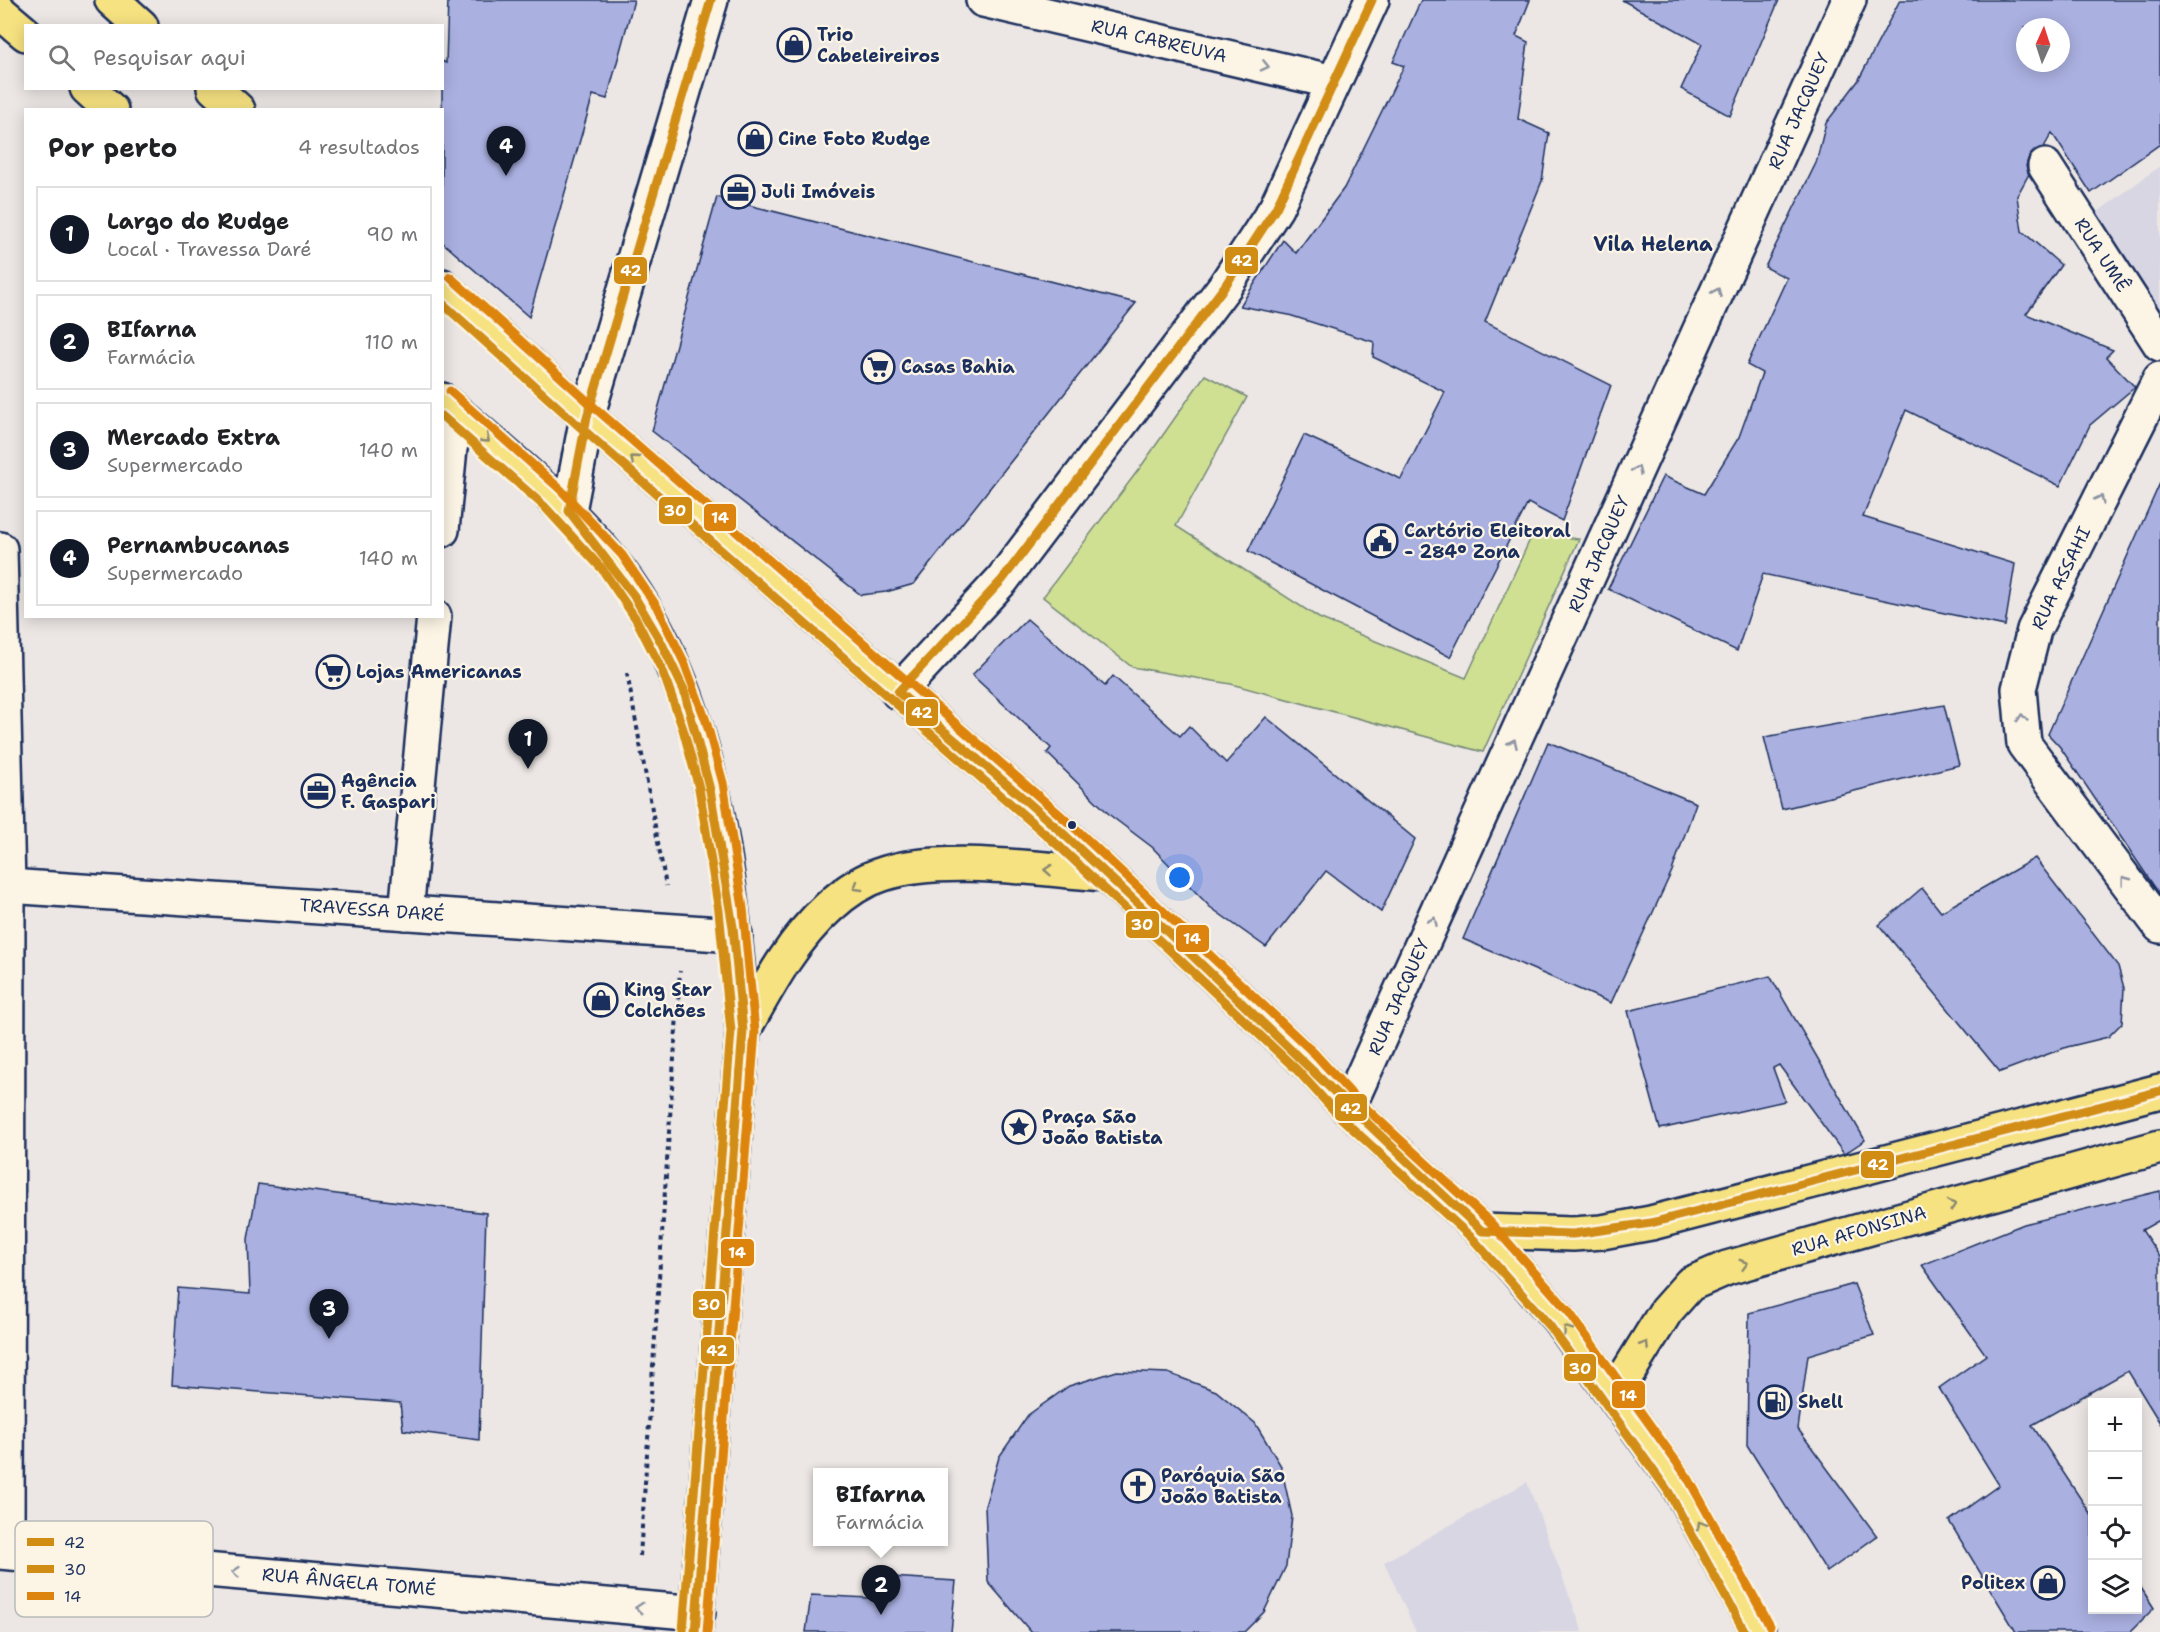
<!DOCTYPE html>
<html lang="pt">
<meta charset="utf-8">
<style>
:root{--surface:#fff;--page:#f6f6f6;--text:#202124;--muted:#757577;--line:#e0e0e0;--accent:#111827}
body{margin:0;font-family:"Shantell Sans",sans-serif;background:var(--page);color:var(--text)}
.controls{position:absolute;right:18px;bottom:18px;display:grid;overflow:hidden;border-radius:0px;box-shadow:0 3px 15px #0003}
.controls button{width:54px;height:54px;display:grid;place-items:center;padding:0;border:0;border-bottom:2px solid var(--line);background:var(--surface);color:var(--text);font:30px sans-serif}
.compass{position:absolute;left:2016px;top:18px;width:54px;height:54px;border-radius:50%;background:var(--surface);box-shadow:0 3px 15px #0003;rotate:3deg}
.you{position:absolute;left:1180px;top:878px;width:21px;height:21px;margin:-15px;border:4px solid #fff;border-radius:50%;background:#1a73e8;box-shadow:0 0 0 9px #1a73e833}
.badge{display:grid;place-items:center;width:39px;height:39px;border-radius:50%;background:var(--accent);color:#fff;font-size:20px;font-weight:700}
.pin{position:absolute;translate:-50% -50px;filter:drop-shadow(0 2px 3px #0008)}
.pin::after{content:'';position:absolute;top:32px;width:21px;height:18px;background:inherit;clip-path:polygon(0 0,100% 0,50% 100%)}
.popup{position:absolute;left:813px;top:1468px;width:135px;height:78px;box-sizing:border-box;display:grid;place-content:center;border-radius:0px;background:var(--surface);filter:drop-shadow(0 2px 4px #0005);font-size:20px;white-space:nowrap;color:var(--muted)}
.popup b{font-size:22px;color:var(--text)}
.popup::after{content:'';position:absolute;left:50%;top:100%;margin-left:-12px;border:12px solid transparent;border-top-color:var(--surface)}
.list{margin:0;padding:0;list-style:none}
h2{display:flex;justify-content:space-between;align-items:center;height:78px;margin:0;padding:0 24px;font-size:26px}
h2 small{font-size:20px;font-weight:400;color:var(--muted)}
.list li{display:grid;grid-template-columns:39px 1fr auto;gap:18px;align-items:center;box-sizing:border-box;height:96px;margin:0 12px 12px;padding:0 12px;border:2px solid var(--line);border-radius:0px}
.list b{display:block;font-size:22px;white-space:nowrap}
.list p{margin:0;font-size:20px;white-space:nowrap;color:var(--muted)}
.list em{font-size:20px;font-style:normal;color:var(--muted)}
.icon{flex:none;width:33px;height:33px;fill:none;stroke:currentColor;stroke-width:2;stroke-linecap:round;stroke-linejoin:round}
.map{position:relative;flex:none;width:2160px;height:1632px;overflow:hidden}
.search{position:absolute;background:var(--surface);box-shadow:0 3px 15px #0003;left:24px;top:24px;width:420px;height:66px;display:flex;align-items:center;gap:15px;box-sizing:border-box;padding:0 21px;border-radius:0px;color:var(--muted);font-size:22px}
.panel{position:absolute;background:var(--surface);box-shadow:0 3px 15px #0003;left:24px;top:108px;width:420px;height:510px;border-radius:0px}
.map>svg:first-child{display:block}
.built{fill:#d8d6e3}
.green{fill:#cfe093;stroke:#758878;stroke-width:1.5}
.building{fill:#aab0e0;stroke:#1b2f5e;stroke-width:1.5;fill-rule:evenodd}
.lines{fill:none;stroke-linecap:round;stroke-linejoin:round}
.street-casing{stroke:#1b2f5e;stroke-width:38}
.secondary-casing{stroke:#1b2f5e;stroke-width:38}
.primary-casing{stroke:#1b2f5e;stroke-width:38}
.path{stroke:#1b2f5e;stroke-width:4;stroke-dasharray:4.5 4.5;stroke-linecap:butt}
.street{stroke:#fcf5e5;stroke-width:33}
.secondary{stroke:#fcf5e5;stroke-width:33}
.primary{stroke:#f7e281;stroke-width:33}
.bus-1-casing{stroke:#fcf5e5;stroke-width:14}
.bus-2-casing{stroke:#fcf5e5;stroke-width:14}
.bus-3-casing{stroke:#fcf5e5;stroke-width:14}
.bus-1{stroke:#d18d13;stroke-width:9}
.bus-2{stroke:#d18d13;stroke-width:9}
.bus-3{stroke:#dd840e;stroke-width:9}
.oneway{stroke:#8c92a2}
.oneway2{stroke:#898870}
.bus-dot{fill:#1b2f5e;stroke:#fcf5e5;stroke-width:2}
.labels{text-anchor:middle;stroke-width:4.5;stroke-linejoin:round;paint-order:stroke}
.poi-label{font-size:18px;font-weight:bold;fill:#1b2f5e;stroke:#fcf5e5;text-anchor:start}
.street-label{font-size:18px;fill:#1b2f5e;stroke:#fcf5e5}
.neighbourhood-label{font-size:20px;font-weight:bold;fill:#1b2f5e;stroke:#fcf5e5}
.key{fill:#fcf5e5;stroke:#b8babc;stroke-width:1.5}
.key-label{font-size:16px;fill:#1b2f5e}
.line-badge{stroke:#fcf5e5;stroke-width:2}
.badge-label{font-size:16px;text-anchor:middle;font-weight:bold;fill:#fff}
</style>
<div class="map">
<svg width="2160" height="1632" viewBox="0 0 2160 1632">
<rect width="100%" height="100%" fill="#ece7e4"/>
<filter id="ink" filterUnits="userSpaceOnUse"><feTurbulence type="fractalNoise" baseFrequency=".0167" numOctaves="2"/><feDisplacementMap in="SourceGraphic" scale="12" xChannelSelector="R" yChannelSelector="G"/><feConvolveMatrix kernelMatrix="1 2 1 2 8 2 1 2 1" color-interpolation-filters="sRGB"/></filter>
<g filter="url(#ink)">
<g class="built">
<path d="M2160,166v148l-69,-97z"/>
<path d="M1527,1482l56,150h-167l-32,-70z"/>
</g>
<path class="green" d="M1205,375l42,22 -71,129 143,92 147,60 67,-145 46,6 -96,213 -252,-68 -99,-17 -89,-70 99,-132z"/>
<g class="building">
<path d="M448,0h186l-27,99 -14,-4 -64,222 -87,-75v-181l4,2z"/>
<path d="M1421,0h109l-14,36 12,6 -10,77 31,14 -7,48 -57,141 126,63 -49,136 -34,-18 -78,154 -202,-106 56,-116 97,44 44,-87 -72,-35 1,-15 -85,-27 -49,-9 43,-66 13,13 48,-65 60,-122 -11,-4z"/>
<path d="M1622,0h157l-49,116 -49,-27 21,-45z"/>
<path d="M1900,0h260v144l-69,49 -39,-60 -8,14 -9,3 -6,7 -3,9 3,8 -12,22 5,35 39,34 -35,49 87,36 -7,7 29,30 -45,38 -30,61 -154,-76 -43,107 152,47 -10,62 -242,-52 -26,77 -129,-62 55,-113 41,18 35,-57 23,-64 -15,-8 40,-87 -22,-11 51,-104 10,-40 32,-42zM2025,27h36v36h-36z"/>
<path d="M717,197l419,106 -222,281 -28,8 -25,3 -209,-164z"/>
<path d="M2160,483v412l-100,-148 -12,-13z"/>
<path d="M1027,619l78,67 8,-10 67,60 9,-10 37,37 40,-46 149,122 -34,73 -55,-41 -60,76 -56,-40 -58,-60 -41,-31 -64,-63 4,-5 -79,-73z"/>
<path d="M1944,705l15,60 -177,44 -18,-72z"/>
<path d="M1548,742l148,61 -24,68 -61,132 -148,-64z"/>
<path d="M2035,858l83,108 6,22 -2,35 -14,14 -41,10 -67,25 -121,-147 43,-37 19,24z"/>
<path d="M1770,976l95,164 -21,14 -65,-89 -6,3 12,33 -125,28 -32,-118z"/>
<path d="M258,1184l228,29 -7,227 -76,-10 -3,-27 -228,-18 6,-97 72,6 -2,-55z"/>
<path d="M2160,1191v29l-18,10 18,27v166l-32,-52 -96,54 60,91v94h46v-27l16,25 -24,24h-114l-67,-111 50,-36 -60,-97 47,-33 -64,-90 102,-41z"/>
<path d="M1854,1284l20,51 -66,20 -10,74 79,107 -50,36 -80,-127 2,-132z"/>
<path d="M1117,1371l51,2 48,18 39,32 26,43 11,50 -6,50 -22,46 -20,20h-213l-43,-50 -3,-76 14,-49 29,-42 41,-29z"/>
<path d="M874,1576l82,5 -5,51h-145l5,-37 58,3z"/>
</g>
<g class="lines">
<g class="street-casing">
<g id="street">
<path d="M983,0l351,82"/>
<path d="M2045,166l115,178"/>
<path d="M2160,379l-126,251 -15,59 5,55 136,182"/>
<path d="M442,530l8,-82 9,-33"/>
<path d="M0,549l8,337 -1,666"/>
<path d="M898,692l104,-112 223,-294 51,-78 96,-208"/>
<path d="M8,886l727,49"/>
<path d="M406,913l28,-297"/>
<path d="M1348,1108l501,-1108"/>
<path d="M0,1552l698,61"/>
</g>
</g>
<g class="secondary-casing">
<path id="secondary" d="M569,511l18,-94 124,-417"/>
</g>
<g class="primary-casing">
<g id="primary">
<path d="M112,0l29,26"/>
<path d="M0,12l26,22"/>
<path d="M87,88l24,22"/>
<path d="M214,88l24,22"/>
<path d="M442,286l145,131 481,421 238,224 42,46 134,123 77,88 119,166 81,147"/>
<path d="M442,400c59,51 121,101 170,162 102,128 118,312 131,469l-48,601"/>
<path d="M743,1031c24,-43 49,-91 86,-124 15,-14 34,-27 54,-33 56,-20 162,-4 223,0"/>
<path d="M1482,1231l91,3 29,-2 49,-9 509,-132"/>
<path d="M1614,1395l52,-84 24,-27 37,-16 433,-121"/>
</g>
</g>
<g class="path">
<path d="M627,673l39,213"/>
<path d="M640,1556l40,-585"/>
</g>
<use href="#street" class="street"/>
<use href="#secondary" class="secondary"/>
<use href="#primary" class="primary"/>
<g class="bus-1-casing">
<g id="bus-1">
<path d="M1372,0l-96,208 -51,78 -223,294 -104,112c57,49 117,97 172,148 139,129 273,263 412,391l91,3 78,-11 509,-132"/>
<path d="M695,1632l48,-601 -10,-104 -23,-137 -26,-100 -23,-48 -27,-46 -65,-85 18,-94 124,-417"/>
</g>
</g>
<g class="bus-2-casing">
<g id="bus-2">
<path d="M442,303l137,123 481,421 237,223 43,47 133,122 77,87 118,165 77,141"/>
<path d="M442,416l102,90 58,63 34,50 27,53 20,57 16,59 20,123 12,120 -48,600"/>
</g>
</g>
<g class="bus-3-casing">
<g id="bus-3">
<path d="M450,277l145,131 481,421 238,224 43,47 133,122 79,90 119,166 82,148"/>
<path d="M450,391l110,98 62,66 35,52 27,55 22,59 17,62 20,125 12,123 -48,601"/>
</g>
</g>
<use href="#bus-1" class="bus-1"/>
<use href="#bus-2" class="bus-2"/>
<use href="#bus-3" class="bus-3"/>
</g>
<defs><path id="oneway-chevron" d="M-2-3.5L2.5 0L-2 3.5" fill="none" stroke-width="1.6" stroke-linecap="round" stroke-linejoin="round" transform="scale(1.5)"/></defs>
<g class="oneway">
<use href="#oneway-chevron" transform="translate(1265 66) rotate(13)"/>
<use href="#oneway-chevron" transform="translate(1717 292) rotate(-66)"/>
<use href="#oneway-chevron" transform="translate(1637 470) rotate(-66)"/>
<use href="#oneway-chevron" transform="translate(2100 499) rotate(-63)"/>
<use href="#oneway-chevron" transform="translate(2022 718) rotate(-94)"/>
<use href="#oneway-chevron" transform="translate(1513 743) rotate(-66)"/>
<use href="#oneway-chevron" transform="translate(2125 880) rotate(-127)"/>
<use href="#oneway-chevron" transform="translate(1433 921) rotate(-66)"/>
<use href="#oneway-chevron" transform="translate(236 1572) rotate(-175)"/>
<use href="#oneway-chevron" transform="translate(639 1608) rotate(-175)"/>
</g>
<g class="oneway2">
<use href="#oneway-chevron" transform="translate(486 439) rotate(41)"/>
<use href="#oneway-chevron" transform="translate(634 459) rotate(-139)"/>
<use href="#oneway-chevron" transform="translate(1048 870) rotate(-176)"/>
<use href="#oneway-chevron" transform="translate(857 887) rotate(150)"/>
<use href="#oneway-chevron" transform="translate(1952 1205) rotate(-16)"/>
<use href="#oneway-chevron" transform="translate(1744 1264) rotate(-16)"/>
<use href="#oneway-chevron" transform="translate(1567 1330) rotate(-126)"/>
<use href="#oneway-chevron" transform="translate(1645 1345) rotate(-58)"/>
<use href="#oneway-chevron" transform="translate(1701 1525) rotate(-120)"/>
</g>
</g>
<defs>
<g id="shop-ring" transform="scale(1.725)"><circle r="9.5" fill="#fcf5e5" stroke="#1b2f5e" stroke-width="1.5"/><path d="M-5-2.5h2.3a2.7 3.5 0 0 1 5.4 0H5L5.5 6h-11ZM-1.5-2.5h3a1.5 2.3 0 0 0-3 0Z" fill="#1b2f5e"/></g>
<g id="office-ring" transform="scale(1.725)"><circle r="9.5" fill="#fcf5e5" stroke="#1b2f5e" stroke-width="1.5"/><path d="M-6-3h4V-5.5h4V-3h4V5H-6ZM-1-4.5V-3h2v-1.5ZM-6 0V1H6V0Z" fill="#1b2f5e"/></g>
<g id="supermarket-ring" transform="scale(1.725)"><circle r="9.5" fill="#fcf5e5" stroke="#1b2f5e" stroke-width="1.5"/><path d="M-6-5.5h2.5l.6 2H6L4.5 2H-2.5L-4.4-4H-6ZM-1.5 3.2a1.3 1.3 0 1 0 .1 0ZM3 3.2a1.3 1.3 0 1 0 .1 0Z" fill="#1b2f5e"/></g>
<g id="civic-ring" transform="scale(1.725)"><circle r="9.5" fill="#fcf5e5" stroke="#1b2f5e" stroke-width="1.5"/><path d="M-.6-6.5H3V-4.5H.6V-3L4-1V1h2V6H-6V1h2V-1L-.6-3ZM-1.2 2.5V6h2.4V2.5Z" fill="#1b2f5e"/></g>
<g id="sight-ring" transform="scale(1.725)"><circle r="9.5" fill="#fcf5e5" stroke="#1b2f5e" stroke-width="1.5"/><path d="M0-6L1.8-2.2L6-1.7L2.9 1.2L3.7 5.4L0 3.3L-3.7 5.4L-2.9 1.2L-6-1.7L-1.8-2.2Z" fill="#1b2f5e"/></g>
<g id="fuel-ring" transform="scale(1.725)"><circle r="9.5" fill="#fcf5e5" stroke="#1b2f5e" stroke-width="1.5"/><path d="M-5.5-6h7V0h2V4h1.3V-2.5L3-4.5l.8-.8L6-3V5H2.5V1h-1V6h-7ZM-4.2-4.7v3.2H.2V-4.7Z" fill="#1b2f5e"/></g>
<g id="church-ring" transform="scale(1.725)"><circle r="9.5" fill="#fcf5e5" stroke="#1b2f5e" stroke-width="1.5"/><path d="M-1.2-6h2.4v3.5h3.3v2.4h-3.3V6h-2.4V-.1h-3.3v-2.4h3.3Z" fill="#1b2f5e"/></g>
</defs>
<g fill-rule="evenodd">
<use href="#shop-ring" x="794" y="45"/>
<use href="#shop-ring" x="755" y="139"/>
<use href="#office-ring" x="738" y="192"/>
<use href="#supermarket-ring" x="878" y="367"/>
<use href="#civic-ring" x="1381" y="541"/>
<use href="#supermarket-ring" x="333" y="672"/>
<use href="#office-ring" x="318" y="791"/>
<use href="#shop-ring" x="601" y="1000"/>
<use href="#sight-ring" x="1019" y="1127"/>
<use href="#fuel-ring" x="1775" y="1402"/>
<use href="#church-ring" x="1138" y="1486"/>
<use href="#shop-ring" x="2048" y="1583"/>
</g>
<circle class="bus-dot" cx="1072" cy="825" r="5"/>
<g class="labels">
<g class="poi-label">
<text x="817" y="41">Trio<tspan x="817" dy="21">Cabeleireiros</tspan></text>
<text x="778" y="145">Cine Foto Rudge</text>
<text x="761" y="198">Juli Imóveis</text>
<text x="901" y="373">Casas Bahia</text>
<text x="1404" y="537">Cartório Eleitoral<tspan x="1404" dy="21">- 284º Zona</tspan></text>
<text x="356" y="678">Lojas Americanas</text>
<text x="341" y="787">Agência<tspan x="341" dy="21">F. Gaspari</tspan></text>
<text x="624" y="996">King Star<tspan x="624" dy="21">Colchões</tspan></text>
<text x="1042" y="1123">Praça São<tspan x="1042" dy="21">João Batista</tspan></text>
<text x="1798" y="1408">Shell</text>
<text x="1161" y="1482">Paróquia São<tspan x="1161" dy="21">João Batista</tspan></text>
<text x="2025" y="1589" text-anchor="end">Politex</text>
</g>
<g class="street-label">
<text transform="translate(1159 41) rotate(13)" y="6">RUA CABREUVA</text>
<text transform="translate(1799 111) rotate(-66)" y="6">RUA JACQUEY</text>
<text transform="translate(2102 255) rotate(57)" y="6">RUA UMÊ</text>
<text transform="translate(1599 554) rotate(-66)" y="6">RUA JACQUEY</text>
<text transform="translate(2061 578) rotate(-64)" y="6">RUA ASSAHI</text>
<text transform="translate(372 910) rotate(4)" y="6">TRAVESSA DARÉ</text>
<text transform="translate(1399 997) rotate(-66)" y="6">RUA JACQUEY</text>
<text transform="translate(1859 1231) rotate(-16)" y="6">RUA AFONSINA</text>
<text transform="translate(349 1582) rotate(5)" y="6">RUA ÂNGELA TOMÉ</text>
</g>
<g class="neighbourhood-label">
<text x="1653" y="251">Vila Helena</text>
</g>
</g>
<rect x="15" y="1521" width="198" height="96" rx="9" class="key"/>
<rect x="27" y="1538" width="27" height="8" fill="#d18d13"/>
<rect x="27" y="1565" width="27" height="8" fill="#d18d13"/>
<rect x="27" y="1592" width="27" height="8" fill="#dd840e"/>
<g class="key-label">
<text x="64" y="1548">42</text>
<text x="64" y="1575">30</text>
<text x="64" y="1602">14</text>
</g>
<g class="line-badge">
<rect x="1224" y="246" width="35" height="29" rx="6" fill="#d18d13"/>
<rect x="613" y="256" width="35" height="29" rx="6" fill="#d18d13"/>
<rect x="658" y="496" width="35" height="29" rx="6" fill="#d18d13"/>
<rect x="703" y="503" width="34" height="29" rx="6" fill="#dd840e"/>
<rect x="905" y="698" width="34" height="29" rx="6" fill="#d18d13"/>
<rect x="1125" y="910" width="35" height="29" rx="6" fill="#d18d13"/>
<rect x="1175" y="924" width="35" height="29" rx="6" fill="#dd840e"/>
<rect x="1334" y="1093" width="34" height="29" rx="6" fill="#d18d13"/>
<rect x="1860" y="1150" width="35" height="29" rx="6" fill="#d18d13"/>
<rect x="720" y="1238" width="35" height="29" rx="6" fill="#dd840e"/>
<rect x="692" y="1290" width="34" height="29" rx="6" fill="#d18d13"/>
<rect x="700" y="1336" width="35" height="29" rx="6" fill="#d18d13"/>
<rect x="1563" y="1353" width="34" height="29" rx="6" fill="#d18d13"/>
<rect x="1611" y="1380" width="35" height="29" rx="6" fill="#dd840e"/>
</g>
<g class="badge-label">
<text x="1242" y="266">42</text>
<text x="631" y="276">42</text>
<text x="675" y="516">30</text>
<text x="720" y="523">14</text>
<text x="922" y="718">42</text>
<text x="1142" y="930">30</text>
<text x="1192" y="944">14</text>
<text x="1351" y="1114">42</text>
<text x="1878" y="1170">42</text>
<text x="737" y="1258">14</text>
<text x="709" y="1310">30</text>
<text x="717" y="1356">42</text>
<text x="1580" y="1374">30</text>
<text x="1628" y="1401">14</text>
</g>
</svg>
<div class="controls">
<button>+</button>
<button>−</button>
<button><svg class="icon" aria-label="locate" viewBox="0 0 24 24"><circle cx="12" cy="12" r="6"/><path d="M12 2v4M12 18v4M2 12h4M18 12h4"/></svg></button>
<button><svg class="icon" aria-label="layers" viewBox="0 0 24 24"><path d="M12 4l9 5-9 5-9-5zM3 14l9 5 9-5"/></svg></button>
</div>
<svg class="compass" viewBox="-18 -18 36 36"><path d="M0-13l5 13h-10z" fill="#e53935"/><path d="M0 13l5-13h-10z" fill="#757577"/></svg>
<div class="you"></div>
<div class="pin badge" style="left:528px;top:769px">1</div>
<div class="pin badge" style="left:881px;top:1615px">2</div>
<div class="popup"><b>BIfarna</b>Farmácia</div>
<div class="pin badge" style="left:329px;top:1339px">3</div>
<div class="pin badge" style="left:506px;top:176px">4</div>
<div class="search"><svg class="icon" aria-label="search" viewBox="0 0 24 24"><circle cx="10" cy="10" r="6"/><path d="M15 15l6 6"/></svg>Pesquisar aqui</div>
<section class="panel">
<h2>Por perto<small>4 resultados</small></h2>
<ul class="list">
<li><span class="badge">1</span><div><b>Largo do Rudge</b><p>Local · Travessa Daré</p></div><em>90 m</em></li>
<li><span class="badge">2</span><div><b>BIfarna</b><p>Farmácia</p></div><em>110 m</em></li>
<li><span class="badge">3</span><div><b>Mercado Extra</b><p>Supermercado</p></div><em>140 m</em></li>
<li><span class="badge">4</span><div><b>Pernambucanas</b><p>Supermercado</p></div><em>140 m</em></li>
</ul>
</section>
</div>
